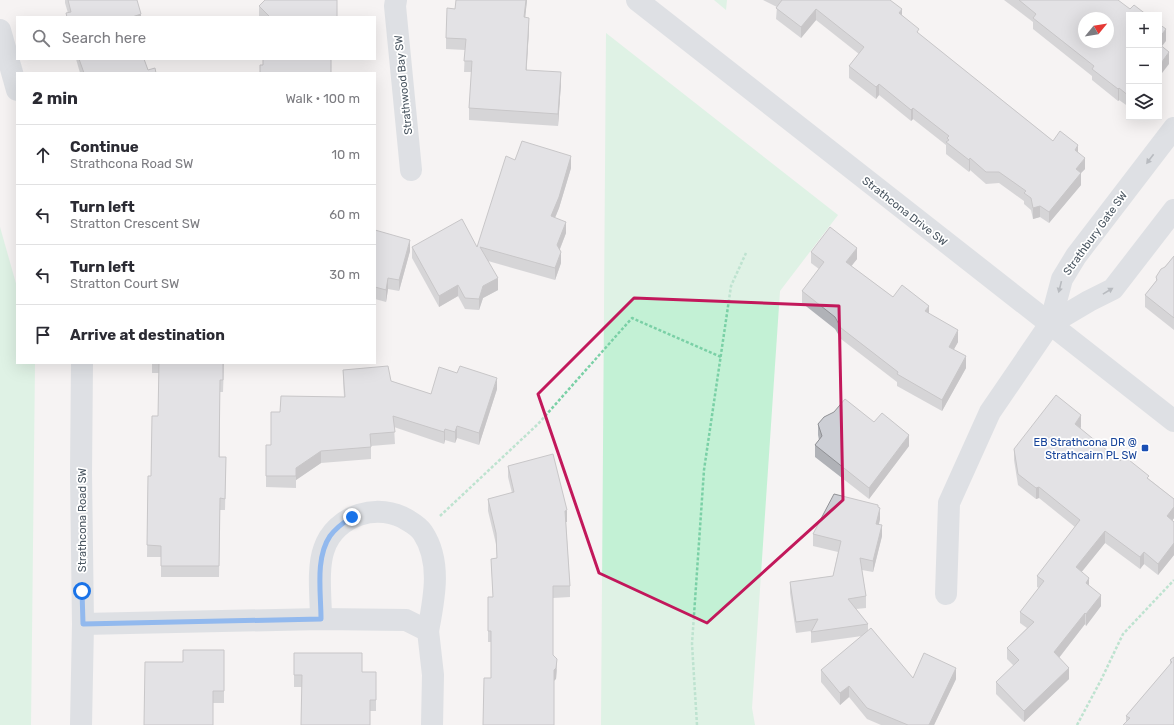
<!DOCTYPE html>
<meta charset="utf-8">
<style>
:root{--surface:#fff;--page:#f2f2f3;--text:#2b2b33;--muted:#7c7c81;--line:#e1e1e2}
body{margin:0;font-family:Rubik,sans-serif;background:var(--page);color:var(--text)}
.controls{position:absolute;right:12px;top:12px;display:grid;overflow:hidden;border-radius:0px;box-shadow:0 4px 16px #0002}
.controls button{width:36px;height:36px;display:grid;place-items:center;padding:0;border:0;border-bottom:1px solid var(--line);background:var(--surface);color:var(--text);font:20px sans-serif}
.compass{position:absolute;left:1078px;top:12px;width:36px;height:36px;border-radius:50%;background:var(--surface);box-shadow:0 4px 16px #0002;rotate:60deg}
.stop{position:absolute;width:12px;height:12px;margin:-9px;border:3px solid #1a73e8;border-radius:50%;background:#fff}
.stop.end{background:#1a73e8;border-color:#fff;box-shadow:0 1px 4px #0008}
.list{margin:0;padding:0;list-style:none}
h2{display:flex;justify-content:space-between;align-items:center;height:52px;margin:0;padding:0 16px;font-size:17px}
h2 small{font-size:13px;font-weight:400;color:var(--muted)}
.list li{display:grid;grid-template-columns:26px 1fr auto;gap:12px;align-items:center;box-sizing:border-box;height:60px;padding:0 16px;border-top:1px solid var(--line)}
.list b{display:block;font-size:15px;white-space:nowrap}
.list p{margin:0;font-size:13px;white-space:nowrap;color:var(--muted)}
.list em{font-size:13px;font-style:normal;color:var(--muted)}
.icon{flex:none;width:22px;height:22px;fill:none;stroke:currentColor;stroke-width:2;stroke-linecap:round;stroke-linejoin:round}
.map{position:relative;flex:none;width:1174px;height:725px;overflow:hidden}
.search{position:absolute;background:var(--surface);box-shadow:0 4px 16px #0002;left:16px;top:16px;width:360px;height:44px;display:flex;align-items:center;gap:10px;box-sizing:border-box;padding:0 14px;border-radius:0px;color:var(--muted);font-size:15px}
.panel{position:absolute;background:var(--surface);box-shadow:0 4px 16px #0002;left:16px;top:72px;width:360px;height:292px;border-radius:0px}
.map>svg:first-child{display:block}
.green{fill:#c3f1d5}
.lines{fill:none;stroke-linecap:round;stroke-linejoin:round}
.path{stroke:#7ad0a6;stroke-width:2.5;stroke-dasharray:3 2;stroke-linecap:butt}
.minor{stroke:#c1cad2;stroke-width:22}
.wall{fill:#b0b2b7}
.shaded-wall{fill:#909195}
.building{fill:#cdcfd5;stroke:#909195;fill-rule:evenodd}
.oneway{fill:#6e7983}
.route{stroke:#1a73e8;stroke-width:5}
.marked{fill:none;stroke:#c2185b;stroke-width:3;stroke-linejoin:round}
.transit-dot{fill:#1a4fb4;stroke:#fff;stroke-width:1.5}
.labels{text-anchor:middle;stroke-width:3.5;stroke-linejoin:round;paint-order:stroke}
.street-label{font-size:11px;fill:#4a5661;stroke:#fff}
.transit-label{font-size:11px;fill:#164399;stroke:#fff;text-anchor:end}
</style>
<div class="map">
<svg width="1174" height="725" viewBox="0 0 1174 725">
<rect width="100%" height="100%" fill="#f5f3f3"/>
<g class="green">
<path d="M714,0h13l-1,10z"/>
<path d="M606,33l232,182 -58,76 -28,417 3,17h-154z"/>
<path d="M0,227l17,60v76h18l-4,362h-31z"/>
</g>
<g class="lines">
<g class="path">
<path d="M440,516l98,-92 94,-106 89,39"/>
<path d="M697,725l-5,-81 12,-174 27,-184 15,-33"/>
<path d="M1077,725l24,-45 22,-46 51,-54"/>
</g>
<g class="minor">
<path d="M396,0l-1,6 16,164"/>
<path d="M637,0l537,421"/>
<path d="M0,30l17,60"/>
<path d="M1050,324l39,-23 24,-12 61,-79"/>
<path d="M946,594l3,-91 41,-91 60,-88 12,-45 14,-23 98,-128"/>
<path d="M321,619c0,-20 -4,-51 3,-70 11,-34 55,-48 85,-28 5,3 11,7 14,12 19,29 11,66 5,98"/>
<path d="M83,624l238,-5 85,1 22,11 5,44 -1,50"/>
<path d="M81,725l2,-101 -2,-151 1,-110"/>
</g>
</g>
<g class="wall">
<path d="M65,0h72l4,17h-75v-4h2l-3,-10z"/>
<path d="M527,0l-2,17 4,12 -3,41 35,13 -3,43 -89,-6v-12l3,-36h-8l1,-22 -19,-1v-11l9,-29z"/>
<path d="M763,0h127l12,15 17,19 134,107 25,11 7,17 -4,4v12l-32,38 -9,-6 -7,2 -2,-9 -7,-6v-3l-25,-18 -13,1 -16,-14 -1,2 -23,-18v-9l-33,-26 -2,2 -32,-26 -3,4 -27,-21v-12l10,-12 -43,-34 -15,18 -25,-19 1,-12z"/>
<path d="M1004,0h114l11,15v92l-10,-7 -1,1 -26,-21v-4l-59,-47v-7z"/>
<path d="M259,6l78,11h-78z"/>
<path d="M76,59h68l4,11 8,3h-76z"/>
<path d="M515,160l56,8 -12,40 -4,10 11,15 -6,16 1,14 -6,17 -67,-19 10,29 -15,8 -4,12 -14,-1 -7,-13 -19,11 -27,-49v-11h65z"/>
<path d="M375,230l35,21 -11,40 -11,-2 -2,13 -11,-3z"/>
<path d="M811,252l46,7 -6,7 42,31 36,17 29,28 -4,7 12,19 -24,43 -45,-25v-4l-56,-43 -6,-10 -33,-26v-12l17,-22 -8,-6z"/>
<path d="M1174,256v74l-29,-23v-12l11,-14v-4z"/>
<path d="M152,363h72l-1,29h-3v65h6l-1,53h-5l-1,67h-58v-20h-14l1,-81h3l7,-60 1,-43h-7z"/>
<path d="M343,370l48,11 40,13 66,-5 -18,56 -22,-7 -2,5 -10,-3 -1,4 -50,-17 1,17 -24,2v13l-50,4 -25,17v8l-30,-1v-42h5l9,-33 64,-15 -1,-16z"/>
<path d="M874,422l35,24 -40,53 -54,-42v-12l4,-5 -1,-5v-11z"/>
<path d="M1081,427l-1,2 40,32 29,18 25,20v19l-2,3 2,1v33l-16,20 -14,-11 -4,5 -35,-26 -24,29 20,34 -15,20 -1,-2 -26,34 10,21 -45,43 -28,-28v-12l18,-16 -7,-7v-11l20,-20 -7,-5v-11l19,-24 -2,-1v-11l38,-49 -36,-29 -3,1 -18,-14 -4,-25v-11z"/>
<path d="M508,466l59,56h-1l4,64v11l-17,1v57l4,15 -1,9 -65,-1v-36h-3v-45h5l-2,-38 6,-1 -1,-14 -8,-33v-12l24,-6 -4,-16z"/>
<path d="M878,507l2,12 -1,5 3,12 -9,36 -11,-2 4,26v12l-10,1 12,15v7l45,47 43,1 -22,46h-53l-14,-6 -18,-22 -9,8 -19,-23v-12l41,-34 -51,7v-12l-15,2 -6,-40v-11l43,-6 5,-24 -25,-6v-12z"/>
<path d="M224,650v53h-11l-30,-41z"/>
<path d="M294,653l68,19h14v39h-6l-69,-24h-7z"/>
<path d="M1174,657v68l-48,-3v-6l44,-51v-5z"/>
</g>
<g class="shaded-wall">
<path d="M526,0h1l-3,29v-12z"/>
<path d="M816,9v11l-15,18v-11z"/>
<path d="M902,9v12l-3,-8z"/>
<path d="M141,14v3h-10z"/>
<path d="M529,18v11l-3,52v-11z"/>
<path d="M1166,29v12l-7,9v-12z"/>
<path d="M1169,52v12l-10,13v-11z"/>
<path d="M561,72v11l-3,43v-12z"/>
<path d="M879,84v11l-3,4v-12z"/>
<path d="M1119,88v12l-1,1v-12z"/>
<path d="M913,108v11l-2,2v-11z"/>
<path d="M1078,145v12l-3,-7z"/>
<path d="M571,156v12l-12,40 -8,19v-11z"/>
<path d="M970,158v12l-1,2v-12z"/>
<path d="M1085,158v11l-4,4v12l-32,38v-11l27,-43z"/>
<path d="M1040,206v11l-7,2v-11z"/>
<path d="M566,222v11l-9,23v-11z"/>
<path d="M410,240v11l-11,40v-11z"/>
<path d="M857,248v11l-11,14v-11z"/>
<path d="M561,252v11l-6,17v-12z"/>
<path d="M388,278v11l-2,13v-12z"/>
<path d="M498,278v12l-15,8 -4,12v-11l4,-13z"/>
<path d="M458,285v11l-19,11v-11z"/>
<path d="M929,306v11l-4,-6z"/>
<path d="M958,330v12l-9,16v-11z"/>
<path d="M966,356v12l-24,43v-11z"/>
<path d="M497,378v11l-18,56v-12z"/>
<path d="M1081,415v12l-6,9v-12z"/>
<path d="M457,426v12l-2,5v-11z"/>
<path d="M445,429v11l-1,4v-12z"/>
<path d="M909,435v11l-40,53v-11z"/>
<path d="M321,451v12l-25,17v8v-20z"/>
<path d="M1039,487v11l-3,1v-11z"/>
<path d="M1174,507v11l-7,10v-12z"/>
<path d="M880,508v11l-4,16v-11z"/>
<path d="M567,510v12h-2v-11z"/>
<path d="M882,525v11l-9,36v-11z"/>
<path d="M1105,531v12l-29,36v-12z"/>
<path d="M1174,543v12l-16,20v-11z"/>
<path d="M1144,552v12l-4,5v-12z"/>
<path d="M1089,578v11l-3,-6z"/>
<path d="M1101,595v11l-15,20v-12z"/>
<path d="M1085,613v11l-31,40v-12z"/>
<path d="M557,659l-1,20 -2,2v-11z"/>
<path d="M956,668v11l-22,46h-5z"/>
<path d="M1069,668v11l-45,43v-11z"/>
<path d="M849,686v11l-9,8v-12z"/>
</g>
<g class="building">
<path d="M68,0h69l4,14 -9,3h-65l-1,-4 5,-1z"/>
<path d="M265,0h72v17h-67l-11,-11z"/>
<path d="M456,0h70l-2,17 5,1 -3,52 35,2 -3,42 -89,-6 3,-47h-8l2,-22 -20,-1 1,-30 8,1z"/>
<path d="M782,0h108l12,9 -3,4 20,16 -2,3 136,109 7,-10 18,14 -3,5 10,8 -9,11 5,4 -32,39 -9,-6 -7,2 -2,-10 -7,-5 2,-2 -27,-19h-13l-16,-14 -1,2 -23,-18 3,-2 -2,-2 2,-2 -36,-28 -2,2 -32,-26 -3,3 -27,-21 15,-19 -48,-38 -15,18 -25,-19z"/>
<path d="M1019,0h99l12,9 4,-4 13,10h-18v81l-10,-8 -1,1 -26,-20 2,-3 -61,-48 3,-4zM1084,18h24v24h-24z"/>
<path d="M1159,24l7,5 -7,9z"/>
<path d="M1159,44l10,8 -10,14z"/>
<path d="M79,59h65l4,11 7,-2 1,5h-72z"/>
<path d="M263,59h68v14h-71v-8h3z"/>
<path d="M522,141l49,15 -12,41 -8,19 15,6 -9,23 4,7 -6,16 -75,-21 18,31 -15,8 -4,13 -14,-1 -7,-13 -19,11 -27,-49 50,-28 15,28 29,-91 9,4z"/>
<path d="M830,227l27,21 -11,14 47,35 9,-12 27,21 -4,5 33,19 -9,17 17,9 -24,44 -45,-26 1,-2 -57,-44 -6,-11 -33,-26 22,-29 -13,-10z"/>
<path d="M375,230l35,10 -11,40 -11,-2 -2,12 -11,-3z"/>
<path d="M1174,256v62l-29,-23 12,-15 -1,-3 5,-8 4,-2z"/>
<path d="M159,363h64v17h-3l-1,77h7l-1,42 -5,-1 -1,68h-58v-20l-14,-1 1,-69h3l1,-60h6z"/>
<path d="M388,366l3,15 40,13 8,-27 18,6 3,-7 37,12 -18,55 -22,-7 -2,6 -10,-3 -1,3 -51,-16 2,16 -25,2 1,13 -50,4 -25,17v8h-30v-31h5v-33h9l1,-16 64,1 -2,-27z"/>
<path d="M1056,395l25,20 -6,9 45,37 4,-5 25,20 -2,2 27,21v8l-7,9 7,6v21l-16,21 -14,-12 -4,5 -35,-26 -29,36 13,11 -3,5 15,12 -15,19 -1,-1 -31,39 15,16 -45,43 -28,-29 23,-22 -12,-12 27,-26 -14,-10 24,-31 -7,-5 43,-56 -41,-33 -3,1 -18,-14 -4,-25z"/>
<path d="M845,399l29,23 8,-9 27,22 -40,53 -54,-43 7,-9 -4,-12 6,-7 10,-5z"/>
<path d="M553,454l14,56 -2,1 5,75h-17v69l4,4 -1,9 -2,2v55h-71l1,-47h7v-47h-3v-34h5l-2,-38 6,-1 -1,-25 -8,-34 26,-7 -6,-26z"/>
<path d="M834,494l44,11v2l2,1 -4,16 6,1 -9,36 -13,-3 6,38 -18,3 20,25 -57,8 7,-13 -22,3 -6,-40 43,-6 8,-35 -28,-7z"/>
<path d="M871,628l42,50 11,-25 32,15 -27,57h-21l-41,-17 -18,-22 -9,7 -19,-23z"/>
<path d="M183,650h41v41h-11v34h-69l1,-63h38z"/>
<path d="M294,653h68v19h14v28h-6v25h-69l1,-50h-8z"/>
<path d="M1174,657v68h-51l7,-7 -4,-2 46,-54 -2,-2z"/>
</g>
<defs><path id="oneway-solid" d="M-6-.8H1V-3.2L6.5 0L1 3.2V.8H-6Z"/></defs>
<g class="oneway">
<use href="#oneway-solid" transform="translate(1150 159) rotate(127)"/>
<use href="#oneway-solid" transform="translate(1060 287) rotate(104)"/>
<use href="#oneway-solid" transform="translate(1108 291) rotate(-31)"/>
</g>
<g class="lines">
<path class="route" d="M82,591l1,33 238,-5c0,-26 -6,-61 9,-83 6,-8 14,-14 22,-19"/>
</g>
<path d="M0 0H1174V725H0ZM634,298l205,8 4,194 -136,123 -108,-50 -61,-179z" fill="#f5f3f3" fill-opacity=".55" fill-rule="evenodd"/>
<path class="marked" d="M634,298l205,8 4,194 -136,123 -108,-50 -61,-179z"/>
<rect class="transit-dot" x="1141" y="444" width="8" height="8" rx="2"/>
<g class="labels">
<g class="street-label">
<text transform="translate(403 85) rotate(-96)" y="4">Strathwood Bay SW</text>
<text transform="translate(905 211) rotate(38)" y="4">Strathcona Drive SW</text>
<text transform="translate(1095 233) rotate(-54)" y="4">Strathbury Gate SW</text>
<text transform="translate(82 520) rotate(-90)" y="4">Strathcona Road SW</text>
</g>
<g class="transit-label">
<text x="1137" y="446">EB Strathcona DR @<tspan x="1137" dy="13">Strathcairn PL SW</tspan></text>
</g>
</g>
</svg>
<div class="controls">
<button>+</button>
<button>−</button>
<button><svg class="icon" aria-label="layers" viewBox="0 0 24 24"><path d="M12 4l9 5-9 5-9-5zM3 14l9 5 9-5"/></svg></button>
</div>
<svg class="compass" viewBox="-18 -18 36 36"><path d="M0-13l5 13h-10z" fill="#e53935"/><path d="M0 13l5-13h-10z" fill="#7c7c81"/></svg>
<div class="stop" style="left:82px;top:591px"></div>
<div class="stop end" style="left:352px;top:517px"></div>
<div class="search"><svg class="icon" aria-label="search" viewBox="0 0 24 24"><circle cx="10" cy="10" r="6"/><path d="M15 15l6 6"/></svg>Search here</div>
<section class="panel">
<h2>2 min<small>Walk · 100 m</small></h2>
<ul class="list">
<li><svg class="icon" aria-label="ahead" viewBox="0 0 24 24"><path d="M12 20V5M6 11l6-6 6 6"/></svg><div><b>Continue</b><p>Strathcona Road SW</p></div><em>10 m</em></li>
<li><svg class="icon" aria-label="left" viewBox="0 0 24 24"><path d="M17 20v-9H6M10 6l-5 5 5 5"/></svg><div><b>Turn left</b><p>Stratton Crescent SW</p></div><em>60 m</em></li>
<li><svg class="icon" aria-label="left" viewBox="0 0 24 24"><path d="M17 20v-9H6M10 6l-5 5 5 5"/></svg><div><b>Turn left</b><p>Stratton Court SW</p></div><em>30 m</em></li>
<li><svg class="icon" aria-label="arrive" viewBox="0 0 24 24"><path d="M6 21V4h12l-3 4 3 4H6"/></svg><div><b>Arrive at destination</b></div></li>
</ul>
</section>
</div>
